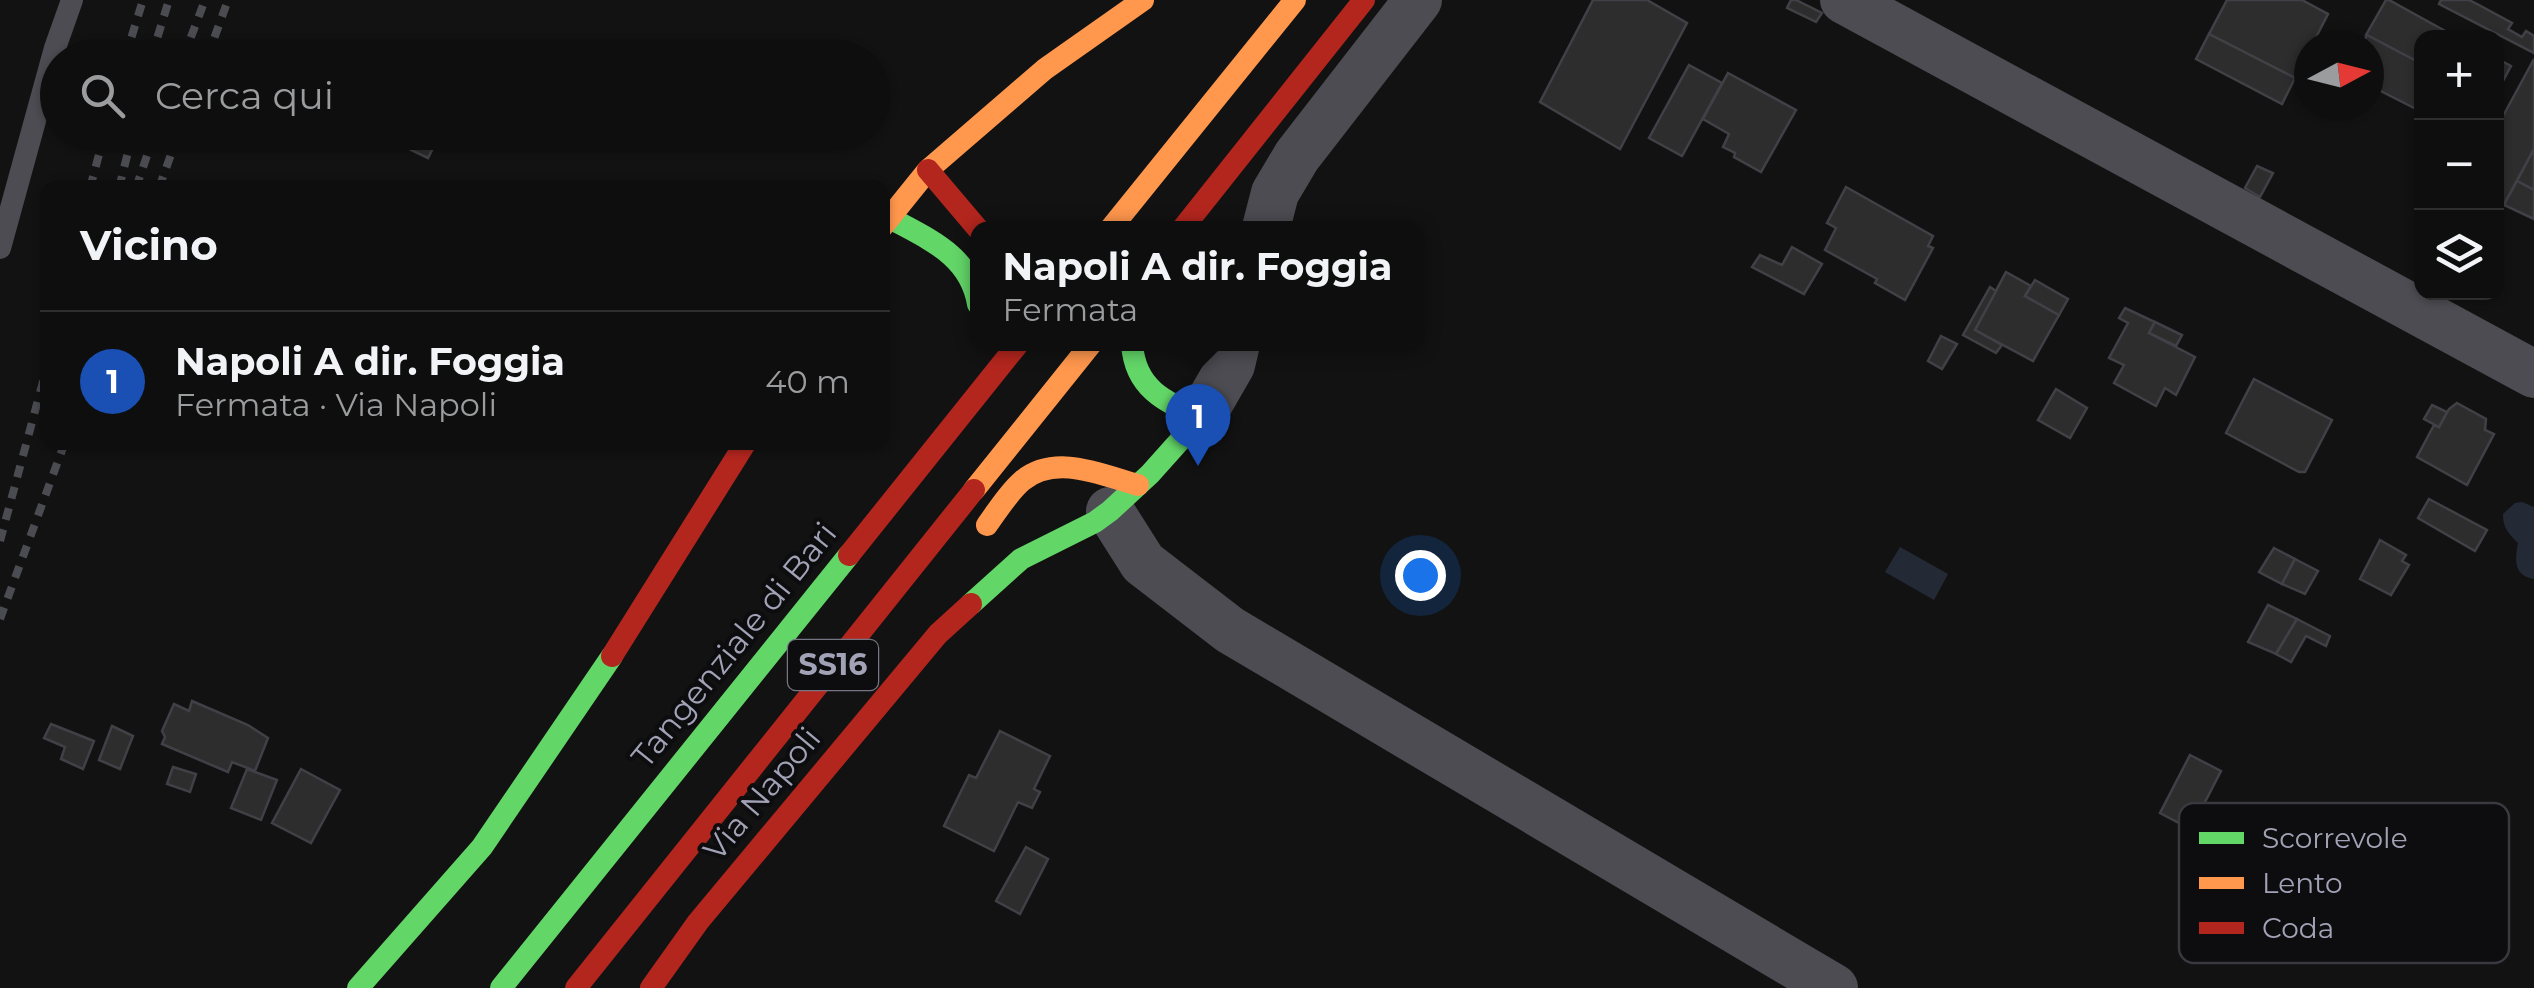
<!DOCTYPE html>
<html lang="it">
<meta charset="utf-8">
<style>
:root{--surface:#0e0e0e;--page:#171717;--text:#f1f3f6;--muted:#9b9c9e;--line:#2e2e2e;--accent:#2563eb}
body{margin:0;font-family:Montserrat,sans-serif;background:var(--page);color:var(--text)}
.controls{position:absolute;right:30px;top:30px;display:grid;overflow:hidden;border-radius:20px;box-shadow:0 2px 8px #0004}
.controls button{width:90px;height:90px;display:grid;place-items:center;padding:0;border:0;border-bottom:2px solid var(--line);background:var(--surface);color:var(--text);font:50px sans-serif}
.compass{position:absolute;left:2294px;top:30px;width:90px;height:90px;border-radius:50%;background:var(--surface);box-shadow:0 2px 8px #0004;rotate:83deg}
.you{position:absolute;left:1420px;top:575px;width:35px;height:35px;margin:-25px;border:8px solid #fff;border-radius:50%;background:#1a73e8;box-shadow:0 0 0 15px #1a73e833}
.badge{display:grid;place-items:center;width:65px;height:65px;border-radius:50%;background:var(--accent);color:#fff;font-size:32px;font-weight:700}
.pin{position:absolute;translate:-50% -82px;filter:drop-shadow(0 2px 5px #0008)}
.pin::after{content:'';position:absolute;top:52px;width:35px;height:30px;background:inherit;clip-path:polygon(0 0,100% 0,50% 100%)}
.popup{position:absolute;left:970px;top:221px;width:455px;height:130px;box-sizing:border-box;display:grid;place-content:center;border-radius:20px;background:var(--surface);filter:drop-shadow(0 2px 8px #0005);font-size:32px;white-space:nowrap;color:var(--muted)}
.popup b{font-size:38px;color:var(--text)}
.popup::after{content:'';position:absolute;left:50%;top:100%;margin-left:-20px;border:20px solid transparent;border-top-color:var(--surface)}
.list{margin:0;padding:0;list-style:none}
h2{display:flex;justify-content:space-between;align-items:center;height:130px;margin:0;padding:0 40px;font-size:42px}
h2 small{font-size:32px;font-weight:400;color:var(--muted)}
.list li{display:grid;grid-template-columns:65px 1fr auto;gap:30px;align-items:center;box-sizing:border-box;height:140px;padding:0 40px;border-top:2px solid var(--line)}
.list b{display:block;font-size:38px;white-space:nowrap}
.list p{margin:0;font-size:32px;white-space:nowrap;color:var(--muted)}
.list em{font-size:32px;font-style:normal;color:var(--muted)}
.icon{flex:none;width:55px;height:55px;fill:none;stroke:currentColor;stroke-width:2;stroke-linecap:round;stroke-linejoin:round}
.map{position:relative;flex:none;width:2534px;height:988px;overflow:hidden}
.search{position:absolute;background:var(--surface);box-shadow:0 2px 8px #0004;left:40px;top:40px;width:850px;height:110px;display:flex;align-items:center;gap:25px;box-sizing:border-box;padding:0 35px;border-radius:55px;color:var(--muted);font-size:38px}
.panel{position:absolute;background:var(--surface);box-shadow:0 2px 8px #0004;left:40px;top:180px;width:850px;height:270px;border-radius:20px}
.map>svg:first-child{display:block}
.water{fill:#242a35}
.building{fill:#2d2d2e;stroke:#414046;stroke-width:2.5}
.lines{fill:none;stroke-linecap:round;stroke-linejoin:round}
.lane{stroke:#4c4c52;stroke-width:22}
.street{stroke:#4c4c52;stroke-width:48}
.fast{stroke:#63d668;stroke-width:22}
.slow{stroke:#ff974d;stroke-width:22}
.jam{stroke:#b3261e;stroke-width:22}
.rail{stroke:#4b4c51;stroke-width:8;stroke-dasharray:12 10;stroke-linecap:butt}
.labels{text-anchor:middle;stroke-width:8;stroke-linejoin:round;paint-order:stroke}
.shield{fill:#0d0c0e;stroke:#757583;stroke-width:2.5}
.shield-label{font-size:30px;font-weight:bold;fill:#a1a2b5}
.street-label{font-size:32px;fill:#a1a2b5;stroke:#0d0c0e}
.key{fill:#0d0c0e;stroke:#393940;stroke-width:2.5}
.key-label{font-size:28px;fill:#a1a2b5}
</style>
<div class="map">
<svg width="2534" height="988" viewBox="0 0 2534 988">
<rect width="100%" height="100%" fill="#121212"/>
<g class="water">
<path d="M2522,502l12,5v72c-21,-4 -19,-19 -16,-36 -10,-10 -15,-15 -15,-29l12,-11z"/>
<path d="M1900,547l48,27 -14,26 -49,-28z"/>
</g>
<g class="building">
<path d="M1593,0h54l40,23 -67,126 -80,-47z"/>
<path d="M1791,0h5l26,13 -6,9 -29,-14z"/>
<path d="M2227,0h75l26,14 -16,31h-3l-14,33 -86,-44z"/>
<path d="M2386,0h3l69,38h-36v26l-56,-29z"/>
<path d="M2441,0h28l10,5 33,18 -4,6 14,8 4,-6 8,5v17l-95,-49z"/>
<path d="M2209,34l86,44 -13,26 -86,-45z"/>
<path d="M2367,35l55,29v48l-53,-27v-40h-7z"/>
<path d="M2496,58l15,8 -15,28z"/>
<path d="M2534,59v90l-38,70v-90z"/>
<path d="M1689,65l33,18 -40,73 -33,-18z"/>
<path d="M1728,73l68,37 -35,62 -27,-15 1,-4 -12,-6 6,-13 -26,-15z"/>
<path d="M419,132h22l-13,26 -17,-8z"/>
<path d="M2534,149v41l-17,-9z"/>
<path d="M2257,166l16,7 -13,24 -15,-9z"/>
<path d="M2517,181l17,9v29l-30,-14z"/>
<path d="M1846,187l87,49 -5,10 5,2 -28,52 -30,-17 2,-4 -52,-29 11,-22 -9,-5z"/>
<path d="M1792,247l30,17 -18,30 -52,-27 8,-12 22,10z"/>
<path d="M2006,272l25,14 -6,10 34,19 -26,46 -58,-31z"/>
<path d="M2035,280l33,19 -9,16 -34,-19z"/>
<path d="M1990,287l6,4 -21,39 27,15 -6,8 -33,-18z"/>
<path d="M2125,308l30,14 -6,11 46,24 -19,38 -11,-7 -9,18 -42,-23 10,-18 -15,-7 19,-35 -9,-5z"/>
<path d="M2155,322l27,13 -6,11 -27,-13z"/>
<path d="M1941,336l16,8 -15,25 -14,-8z"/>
<path d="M2254,379l78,41 -27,52h-6l-73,-39z"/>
<path d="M2056,389l31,19 -17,30 -32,-18z"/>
<path d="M2457,403l29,16 -1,11 9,4 -27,51 -50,-28 17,-32 5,2 10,-18z"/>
<path d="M2432,405l15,7 -8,15 -15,-8z"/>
<path d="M2429,499l58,31 -12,21 -57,-33z"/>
<path d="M2380,540l26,15 -4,6 7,4 -18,30 -31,-16z"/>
<path d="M2274,548l21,11 -13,25 -23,-12z"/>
<path d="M2295,559l23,12 -13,23 -23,-10z"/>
<path d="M2268,605l29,14 -21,35 -28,-12z"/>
<path d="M2297,619l33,17 -4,10 -20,-10 -15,26 -15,-8z"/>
<path d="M192,701l56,24 20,13 -13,33 -23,-9 -4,10 -66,-28 3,-7 -3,-6 12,-27 15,7z"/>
<path d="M51,724l43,17 -11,28 -22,-10 4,-12 -21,-9z"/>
<path d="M112,726l21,10 -13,33 -21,-9z"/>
<path d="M1000,731l50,25 -16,33 6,3 -8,16 -14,-6 -24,49 -50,-25 25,-51 7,3z"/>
<path d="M2190,755l31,16 -18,35 41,22 -12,23 -72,-38z"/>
<path d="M173,767l23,7 -6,18 -23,-8z"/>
<path d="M247,769l30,11 -16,40 -30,-12z"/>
<path d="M301,769l39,21 -29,53 -39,-20z"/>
<path d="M1026,847l22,12 -28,55 -24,-13z"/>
</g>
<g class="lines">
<path class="lane" d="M0,248l55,-200 17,-48"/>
<g class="street">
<path d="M1844,0l690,374"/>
<path d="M1266,228l9,-35 22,-37 121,-156"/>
<path d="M1201,417l30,-52 5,-21"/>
<path d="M1110,511l33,52 87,67 604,358"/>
</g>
<g class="fast">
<path d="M888,217c40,22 82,38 90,87"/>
<path d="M1132,344c3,44 32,58 69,73"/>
<path d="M971,604l50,-45 74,-37 15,-11 40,-37 51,-57"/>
<path d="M358,988l124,-141 130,-191"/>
<path d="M501,988l348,-433"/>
</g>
<g class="slow">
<path d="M882,227l46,-57 117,-101 98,-69"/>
<path d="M1111,228l184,-228"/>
<path d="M974,490l117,-146"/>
<path d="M987,525c11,-15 21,-32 35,-44 33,-28 80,-6 116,4"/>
</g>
<g class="jam">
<path d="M928,170l50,59"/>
<path d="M1183,228l181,-228"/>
<path d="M849,555l169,-211"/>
<path d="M612,656l134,-214"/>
<path d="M576,988l398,-498"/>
<path d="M651,988l47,-66 240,-288 33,-30"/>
</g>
<g class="rail">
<path d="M125,58l18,-58"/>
<path d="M151,58l18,-58"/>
<path d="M183,58l22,-58"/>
<path d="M207,58l21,-58"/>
<path d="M90,188l15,-56"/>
<path d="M119,188l14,-56"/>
<path d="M136,188l19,-56"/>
<path d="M159,188l20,-56"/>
<path d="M0,541l48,-178"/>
<path d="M0,619l65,-177"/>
</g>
</g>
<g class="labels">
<rect class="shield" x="788" y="640" width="90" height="50" rx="8"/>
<g class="shield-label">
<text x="833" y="675">SS16</text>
</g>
<g class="street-label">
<text transform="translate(734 645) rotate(-51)" y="11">Tangenziale di Bari</text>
<text transform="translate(762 794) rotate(-50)" y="11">Via Napoli</text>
</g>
</g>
<rect x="2179" y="803" width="330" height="160" rx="15" class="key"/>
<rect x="2199" y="832" width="45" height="12" fill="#63d668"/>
<rect x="2199" y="877" width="45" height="12" fill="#ff974d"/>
<rect x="2199" y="922" width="45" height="12" fill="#b3261e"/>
<g class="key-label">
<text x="2262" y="848">Scorrevole</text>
<text x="2262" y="893">Lento</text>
<text x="2262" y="938">Coda</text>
</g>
</svg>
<div class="controls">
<button>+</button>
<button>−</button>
<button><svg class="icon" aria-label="layers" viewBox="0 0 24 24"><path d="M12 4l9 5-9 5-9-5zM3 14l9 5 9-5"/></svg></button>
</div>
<svg class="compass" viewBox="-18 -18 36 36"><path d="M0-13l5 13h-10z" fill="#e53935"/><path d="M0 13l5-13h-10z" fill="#9b9c9e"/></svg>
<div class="you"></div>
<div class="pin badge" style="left:1198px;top:466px;background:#1a4fb4">1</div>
<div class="popup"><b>Napoli A dir. Foggia</b>Fermata</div>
<div class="search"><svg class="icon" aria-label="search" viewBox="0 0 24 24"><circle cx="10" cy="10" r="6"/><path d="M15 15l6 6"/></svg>Cerca qui</div>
<section class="panel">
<h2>Vicino<small></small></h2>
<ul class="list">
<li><span class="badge" style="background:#1a4fb4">1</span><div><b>Napoli A dir. Foggia</b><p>Fermata · Via Napoli</p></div><em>40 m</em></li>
</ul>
</section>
</div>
